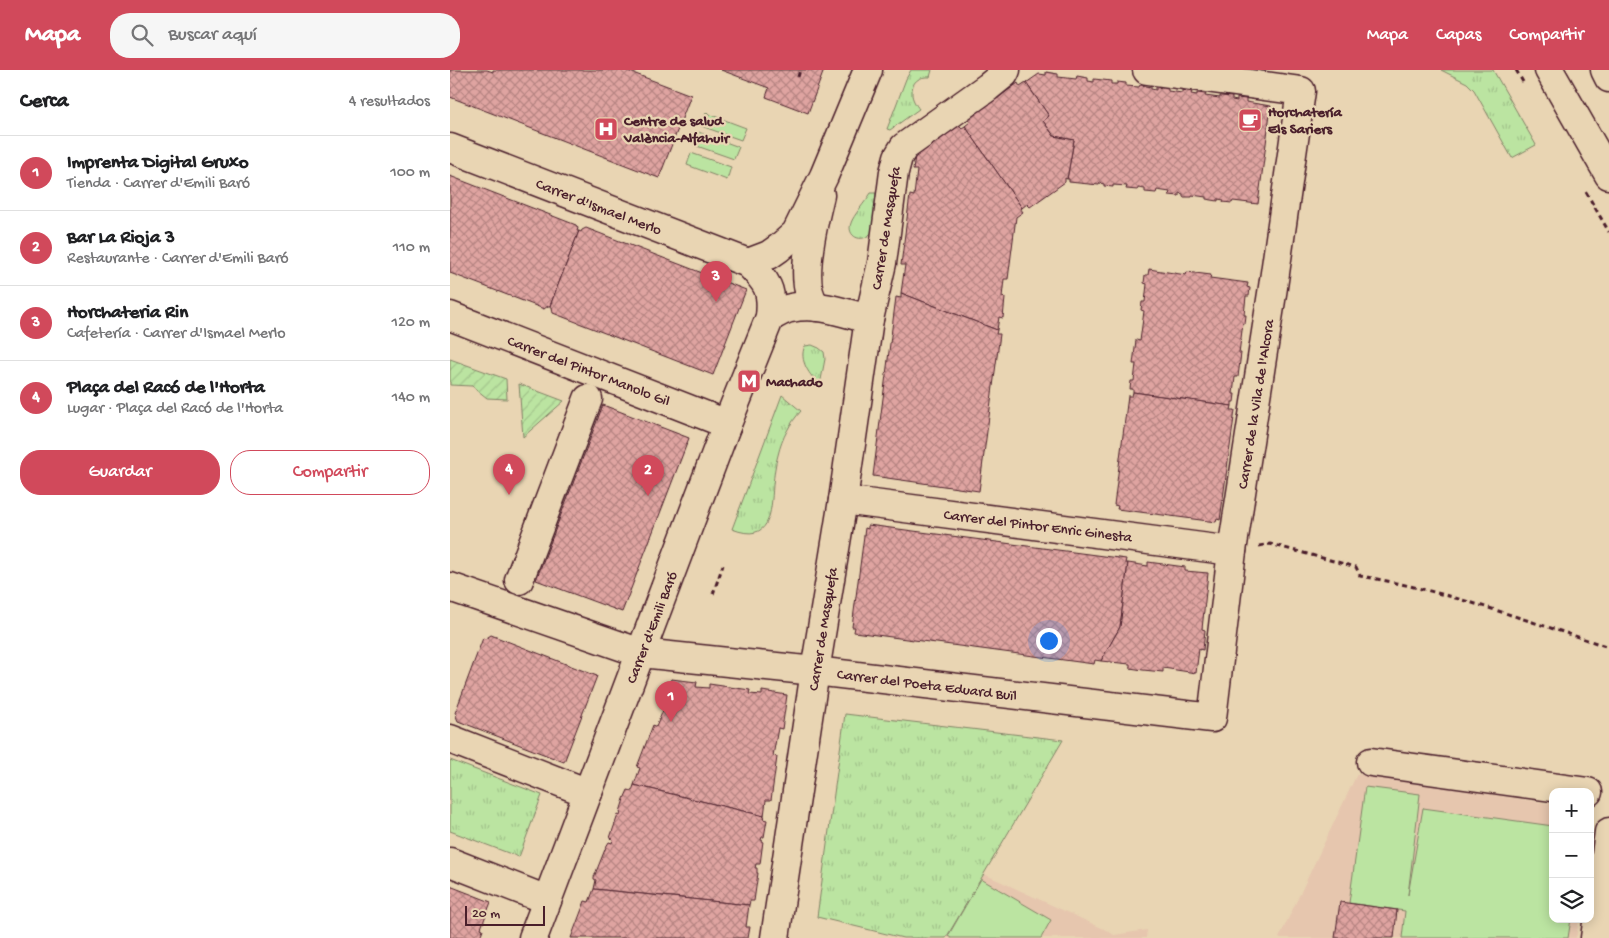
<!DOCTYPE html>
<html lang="es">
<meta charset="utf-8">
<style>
:root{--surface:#fff;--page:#f6f6f6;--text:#202124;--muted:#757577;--line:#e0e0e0;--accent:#d1495b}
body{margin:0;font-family:"Gochi Hand",sans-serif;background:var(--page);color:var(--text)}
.controls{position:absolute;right:15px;bottom:15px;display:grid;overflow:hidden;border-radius:10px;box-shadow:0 2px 12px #0003}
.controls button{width:45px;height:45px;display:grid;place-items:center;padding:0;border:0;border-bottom:1px solid var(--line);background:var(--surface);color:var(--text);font:25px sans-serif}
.scale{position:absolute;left:15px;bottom:12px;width:80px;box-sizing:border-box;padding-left:5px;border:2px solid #4a1f2b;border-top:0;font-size:14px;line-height:18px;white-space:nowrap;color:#4a1f2b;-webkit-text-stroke:4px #e9d5b3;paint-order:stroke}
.you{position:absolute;left:598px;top:570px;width:18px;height:18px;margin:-12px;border:4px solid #fff;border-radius:50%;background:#1a73e8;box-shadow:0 0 0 8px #1a73e833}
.badge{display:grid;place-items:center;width:32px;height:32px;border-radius:50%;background:var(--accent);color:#fff;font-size:16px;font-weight:700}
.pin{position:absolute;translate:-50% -41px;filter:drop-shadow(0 1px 2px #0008)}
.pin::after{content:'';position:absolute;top:26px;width:18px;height:15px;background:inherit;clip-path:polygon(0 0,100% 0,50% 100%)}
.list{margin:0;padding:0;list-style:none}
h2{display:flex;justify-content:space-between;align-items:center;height:65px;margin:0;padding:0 20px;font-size:21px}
h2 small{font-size:16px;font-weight:400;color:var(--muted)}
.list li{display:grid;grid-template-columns:32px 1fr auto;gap:15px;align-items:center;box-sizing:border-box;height:75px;padding:0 20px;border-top:1px solid var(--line)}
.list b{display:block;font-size:19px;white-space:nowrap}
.list p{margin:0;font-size:16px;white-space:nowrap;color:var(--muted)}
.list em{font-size:16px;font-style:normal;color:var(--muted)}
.actions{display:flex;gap:10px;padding:15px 20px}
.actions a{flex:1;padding:11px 0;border:1px solid var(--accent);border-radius:20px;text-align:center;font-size:18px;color:var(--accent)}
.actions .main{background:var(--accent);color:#fff}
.icon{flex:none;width:28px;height:28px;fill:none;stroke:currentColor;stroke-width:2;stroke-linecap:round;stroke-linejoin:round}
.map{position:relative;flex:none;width:1159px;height:868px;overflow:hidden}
header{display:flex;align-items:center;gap:30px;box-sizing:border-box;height:70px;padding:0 25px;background:var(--accent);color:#fff}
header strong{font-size:24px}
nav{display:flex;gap:28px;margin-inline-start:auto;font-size:18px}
.search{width:350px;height:45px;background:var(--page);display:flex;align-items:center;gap:12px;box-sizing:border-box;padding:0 18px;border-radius:20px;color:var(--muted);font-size:19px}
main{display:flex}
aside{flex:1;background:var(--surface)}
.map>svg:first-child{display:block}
.built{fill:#e6c6ae}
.grass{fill:url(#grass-tufts);stroke:#828266}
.garden{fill:url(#garden-furrows);stroke:#828266}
.pitch{fill:#bbe4a1;stroke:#828266}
.building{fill:url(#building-cross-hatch);stroke:#4a1f2b}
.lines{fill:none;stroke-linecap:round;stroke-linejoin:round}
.street-casing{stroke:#4a1f2b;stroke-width:31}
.secondary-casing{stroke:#4a1f2b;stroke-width:31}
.primary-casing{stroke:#4a1f2b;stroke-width:31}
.path{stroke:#4a1f2b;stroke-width:3;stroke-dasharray:5 4;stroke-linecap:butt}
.street{stroke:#e9d5b3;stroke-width:28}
.secondary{stroke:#e9d5b3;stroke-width:28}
.primary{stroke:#e9d5b3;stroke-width:28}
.labels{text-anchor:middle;stroke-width:4.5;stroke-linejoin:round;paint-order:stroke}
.poi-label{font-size:15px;font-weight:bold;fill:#4a1f2b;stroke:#e9d5b3;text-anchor:start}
.street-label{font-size:15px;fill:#4a1f2b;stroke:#e9d5b3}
</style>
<header>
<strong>Mapa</strong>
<div class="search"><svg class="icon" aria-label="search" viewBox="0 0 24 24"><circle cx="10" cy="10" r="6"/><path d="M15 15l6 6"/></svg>Buscar aquí</div>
<nav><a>Mapa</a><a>Capas</a><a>Compartir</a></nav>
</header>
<main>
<aside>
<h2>Cerca<small>4 resultados</small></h2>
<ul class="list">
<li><span class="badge">1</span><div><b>Imprenta Digital Gruxo</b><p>Tienda · Carrer d'Emili Baró</p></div><em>100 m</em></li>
<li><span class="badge">2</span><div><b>Bar La Rioja 3</b><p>Restaurante · Carrer d'Emili Baró</p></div><em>110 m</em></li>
<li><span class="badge">3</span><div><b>Horchateria Rin</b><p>Cafetería · Carrer d'Ismael Merlo</p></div><em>120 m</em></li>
<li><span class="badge">4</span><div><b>Plaça del Racó de l'Horta</b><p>Lugar · Plaça del Racó de l'Horta</p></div><em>140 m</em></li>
</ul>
<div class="actions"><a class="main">Guardar</a><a>Compartir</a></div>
</aside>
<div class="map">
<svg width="1159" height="868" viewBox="0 0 1159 868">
<defs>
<pattern id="grass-tufts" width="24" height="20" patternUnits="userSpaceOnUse" patternTransform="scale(1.25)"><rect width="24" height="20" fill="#bbe4a1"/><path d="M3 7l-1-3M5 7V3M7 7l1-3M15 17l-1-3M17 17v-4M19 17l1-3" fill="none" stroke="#a2c38b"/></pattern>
<pattern id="garden-furrows" width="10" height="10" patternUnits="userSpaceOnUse" patternTransform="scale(1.25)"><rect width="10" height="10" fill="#bbe4a1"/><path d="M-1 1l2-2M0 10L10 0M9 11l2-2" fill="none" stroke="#a2c38b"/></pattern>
<pattern id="building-cross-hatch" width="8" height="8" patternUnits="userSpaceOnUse" patternTransform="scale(1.25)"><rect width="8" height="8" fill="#dfa4a1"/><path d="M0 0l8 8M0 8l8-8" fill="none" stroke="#b78583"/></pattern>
</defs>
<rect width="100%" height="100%" fill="#e9d5b3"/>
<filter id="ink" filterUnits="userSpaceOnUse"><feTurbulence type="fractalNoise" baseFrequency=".02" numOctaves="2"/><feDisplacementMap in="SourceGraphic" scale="10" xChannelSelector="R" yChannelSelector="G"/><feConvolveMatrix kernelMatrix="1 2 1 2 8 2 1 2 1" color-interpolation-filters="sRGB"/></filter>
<g filter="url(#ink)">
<g class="built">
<path d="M907,704l196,30v115h26l-3,19h-297z"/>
<path d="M534,804l122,56 8,5 33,-5 -1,8h-200z"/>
</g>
<g class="grass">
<path d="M461,0h21l-2,7c-11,-1 -19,5 -18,17 0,5 4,11 7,15l-29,21 -3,-1 19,-50z"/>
<path d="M991,0h52l43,75 -24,13 -38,-68 -7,-7z"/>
<path d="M421,123h5l-4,39c-10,13 -26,4 -21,-9 2,-7 15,-22 20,-30z"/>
<path d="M362,275l7,3 5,4 1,7 -5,26c-10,-9 -22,-25 -15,-39z"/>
<path d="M332,325l19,16c-11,12 -19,27 -23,44 -3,10 -4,20 -5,30 -2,28 -2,59 -41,44z"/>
<path d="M395,644l218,26 -117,198h-43l-86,-21z"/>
<path d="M0,690l92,35 -23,62 -69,-26z"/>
</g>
<g class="garden">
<path d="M0,289l56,20 1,20 -20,-1 -15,-12 -22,-1z"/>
<path d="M69,314l45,17 -41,36z"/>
</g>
<g class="pitch">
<path d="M256,43l40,15 -5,12 -40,-14z"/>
<path d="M248,62l41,15 -5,12 -40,-14z"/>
<path d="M241,83l40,14 -4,13 -40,-15z"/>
<path d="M915,717l55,7 -12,101 15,-87 130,18v93h18l-3,19h-166l3,-27 -56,-8z"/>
<path d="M531,809l70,41 -10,18h-90l-3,-2z"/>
</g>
<g class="building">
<path d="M0,0h37l6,2v-2h132l66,25 -32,83 -209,-81z"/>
<path d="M271,0h103l-16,43 -42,-16 3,-9z"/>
<path d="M596,2l12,2v3l18,2 1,-3 11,2v3l6,1v-3l17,2v3h6v-2l9,1v3l13,1 1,-2 11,2v2l5,1v-3l12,2v2l14,2v-3l10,2 -1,2 6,1v-2l9,1 -1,2 15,2v-2h2l10,1v3l5,1v-3l9,1v3l25,4 -13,98 -25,-3 -1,2 -9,-1 1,-2 -6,-1v2l-12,-2v-2l-14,-2v2h-9v-3l-4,-1v3l-10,-1 1,-3 -13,-2 -1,3 -11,-1v-3l-7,-1v2l-12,-1 1,-3 -14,-1v2l-9,-1v-2l-4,-1 -1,2 -30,-3v-3h-2l7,-39 -20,-4 -11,-15 6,-5 -23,-33 13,-9 7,1z"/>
<path d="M568,13l2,4 6,-4 23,33 -6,5 11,15 20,4 -7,39 -2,-1v4l-35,25 -3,-3 -5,4 -57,-82 5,-4 -2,-3z"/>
<path d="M509,55l3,3 3,-2 57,82h-2l3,4 -7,5 -8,62h-4l-2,18 3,1 -2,20 -4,-1 -2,13 -96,-37 4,-28h-4l9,-70 4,1 3,-26h-4l2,-14z"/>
<path d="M0,106l126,49 2,3 -1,3h2l-29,75h-2l-4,3 -94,-36z"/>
<path d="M136,158l160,62 -33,85 -160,-62 -1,-6 -2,-1 29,-75 2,1 1,-2z"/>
<path d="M699,199l37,6 1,-3 24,3 -1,3 38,5 -1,4 3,1 -1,8h-3l-2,19h2l-1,9 -2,-1 -4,30h2l-3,24h-3l-2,17h2l-1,8h-2v4l-99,-14v-3h-3l1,-8h3l2,-17h-3l3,-24 4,1 4,-30 -3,-1 1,-8h3l2,-18 -3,-1 1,-8h3z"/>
<path d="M451,223l96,37 -1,4h4l-21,157 -106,-15 23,-179 5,1z"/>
<path d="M683,322l99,14 -1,4h4l-15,110 -3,-1 -1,3 -99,-13 1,-3 -4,-1 14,-109h4z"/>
<path d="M153,335l86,33 -67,174 -86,-32z"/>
<path d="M418,455l258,34 -1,4h3l-8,64 -19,34 -6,-1 -1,4 -240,-32 1,-5h-3l13,-99 3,1z"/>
<path d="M698,492l37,5v4l23,2 -6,56 3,1 -2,20 -4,-1 -3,24 -33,-5v4l-20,-2 -13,-2v-4l-29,-3 19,-34 8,-64 20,3z"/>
<path d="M41,565l106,41 -33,86 -106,-41 -2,-5 1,-2 -2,-1 28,-75 2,1z"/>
<path d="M221,609l26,3 -1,5 13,1v-4l41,6 -1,4 13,1v-4l25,4 -5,34 -4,-1 -5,28 4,1 -6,43h-5l-2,16 -130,-31 6,-17 -3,-1 16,-42 3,2 8,-19 -4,-2z"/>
<path d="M184,715l130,31 -1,3 4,1 -3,17h-2l-1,3 2,1 -3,23h-4l-1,4h2v5h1l-4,28h-4l-1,4 -155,-16 2,-9 -2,-1v-2l12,-30 3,-5 3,1 1,-4 -3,-1 8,-23 2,1 1,-4h-1l4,-13 4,-9 4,1z"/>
<path d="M0,816l41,16 -10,26 2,1 -3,8 -30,1z"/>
<path d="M144,819l155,16 -3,22h4l-2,11h-177l14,-37 4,1z"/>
<path d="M890,832l57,8 -3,28h-59z"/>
</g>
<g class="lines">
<g class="street-casing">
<g id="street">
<path d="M367,237c-21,-21 -3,-86 3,-112"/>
<path d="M0,246l277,108"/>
<path d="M320,247c7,-3 14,-8 21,-9 26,-6 53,5 78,11"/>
<path d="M393,430l389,51"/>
<path d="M69,510l69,-181"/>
<path d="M0,517l191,66 174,18 397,47 20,-167 41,-264 28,-196 -154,-21"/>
<path d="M0,669l138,54"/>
<path d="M921,692l217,30"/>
<path d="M0,792l97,38"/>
<path d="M325,868l40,-267 28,-171 26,-181 13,-56 12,-91 4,-15 6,-10 84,-60 16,-13 2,-4"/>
<path d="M1145,868l14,-106"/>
</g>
</g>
<g class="secondary-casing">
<g id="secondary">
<path d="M0,78l298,115c19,19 25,26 22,54l-43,107 -194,514"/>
<path d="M298,193l21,-8 10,-7 17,-15 28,-57 44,-106"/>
</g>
</g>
<g class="primary-casing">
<g id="primary">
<path d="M1099,0l60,105"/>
<path d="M1155,0l4,8"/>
</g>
</g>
<g class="path">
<path d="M1066,0l7,12"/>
<path d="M348,7l2,-7"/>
<path d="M1136,122l23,40"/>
<path d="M809,476l11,-2 86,23 4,9c85,14 167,45 249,71"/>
<path d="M263,524l10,-29"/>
</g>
<use href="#street" class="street"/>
<use href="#secondary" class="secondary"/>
<use href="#primary" class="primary"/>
</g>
</g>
<defs>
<g id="cafe-square" transform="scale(1.25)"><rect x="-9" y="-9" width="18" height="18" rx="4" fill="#d1495b" stroke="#e9d5b3"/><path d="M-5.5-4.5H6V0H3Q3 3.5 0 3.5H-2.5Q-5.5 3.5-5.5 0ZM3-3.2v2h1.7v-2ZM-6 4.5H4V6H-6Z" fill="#fff"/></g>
<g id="hospital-square" transform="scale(1.25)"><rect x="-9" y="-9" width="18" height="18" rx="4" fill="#d1495b" stroke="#e9d5b3"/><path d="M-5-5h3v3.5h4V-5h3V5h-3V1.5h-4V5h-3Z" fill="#fff"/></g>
<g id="metro-square" transform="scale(1.25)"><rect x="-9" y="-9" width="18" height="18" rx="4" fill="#d1495b" stroke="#e9d5b3"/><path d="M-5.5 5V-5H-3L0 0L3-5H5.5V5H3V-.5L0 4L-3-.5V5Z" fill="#fff"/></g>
</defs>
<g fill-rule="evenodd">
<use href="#cafe-square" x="800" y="50"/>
<use href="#hospital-square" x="156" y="59"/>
<use href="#metro-square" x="299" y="311"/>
</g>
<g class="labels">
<g class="poi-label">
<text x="818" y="46">Horchatería<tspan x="818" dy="17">Els Sariers</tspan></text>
<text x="174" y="55">Centre de salud<tspan x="174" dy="17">València-Alfahuir</tspan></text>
<text x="316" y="316">Machado</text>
</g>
<g class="street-label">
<text transform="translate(149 136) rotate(21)" y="5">Carrer d'Ismael Merlo</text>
<text transform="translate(435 158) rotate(-81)" y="5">Carrer de Masquefa</text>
<text transform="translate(139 300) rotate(21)" y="5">Carrer del Pintor Manolo Gil</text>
<text transform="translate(805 334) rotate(-81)" y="5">Carrer de la Vila de l'Alcora</text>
<text transform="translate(588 455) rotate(7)" y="5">Carrer del Pintor Enric Ginesta</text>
<text transform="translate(201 557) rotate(-69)" y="5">Carrer d'Emili Baró</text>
<text transform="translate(372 559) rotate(-81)" y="5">Carrer de Masquefa</text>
<text transform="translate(477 614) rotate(7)" y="5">Carrer del Poeta Eduard Buïl</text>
</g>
</g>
</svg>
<div class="controls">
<button>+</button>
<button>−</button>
<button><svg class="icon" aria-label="layers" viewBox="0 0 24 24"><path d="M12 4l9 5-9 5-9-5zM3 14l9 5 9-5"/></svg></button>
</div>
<div class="scale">20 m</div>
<div class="you"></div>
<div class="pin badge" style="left:221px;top:652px">1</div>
<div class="pin badge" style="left:198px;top:426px">2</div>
<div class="pin badge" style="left:266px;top:232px">3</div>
<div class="pin badge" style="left:59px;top:425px">4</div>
</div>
</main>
